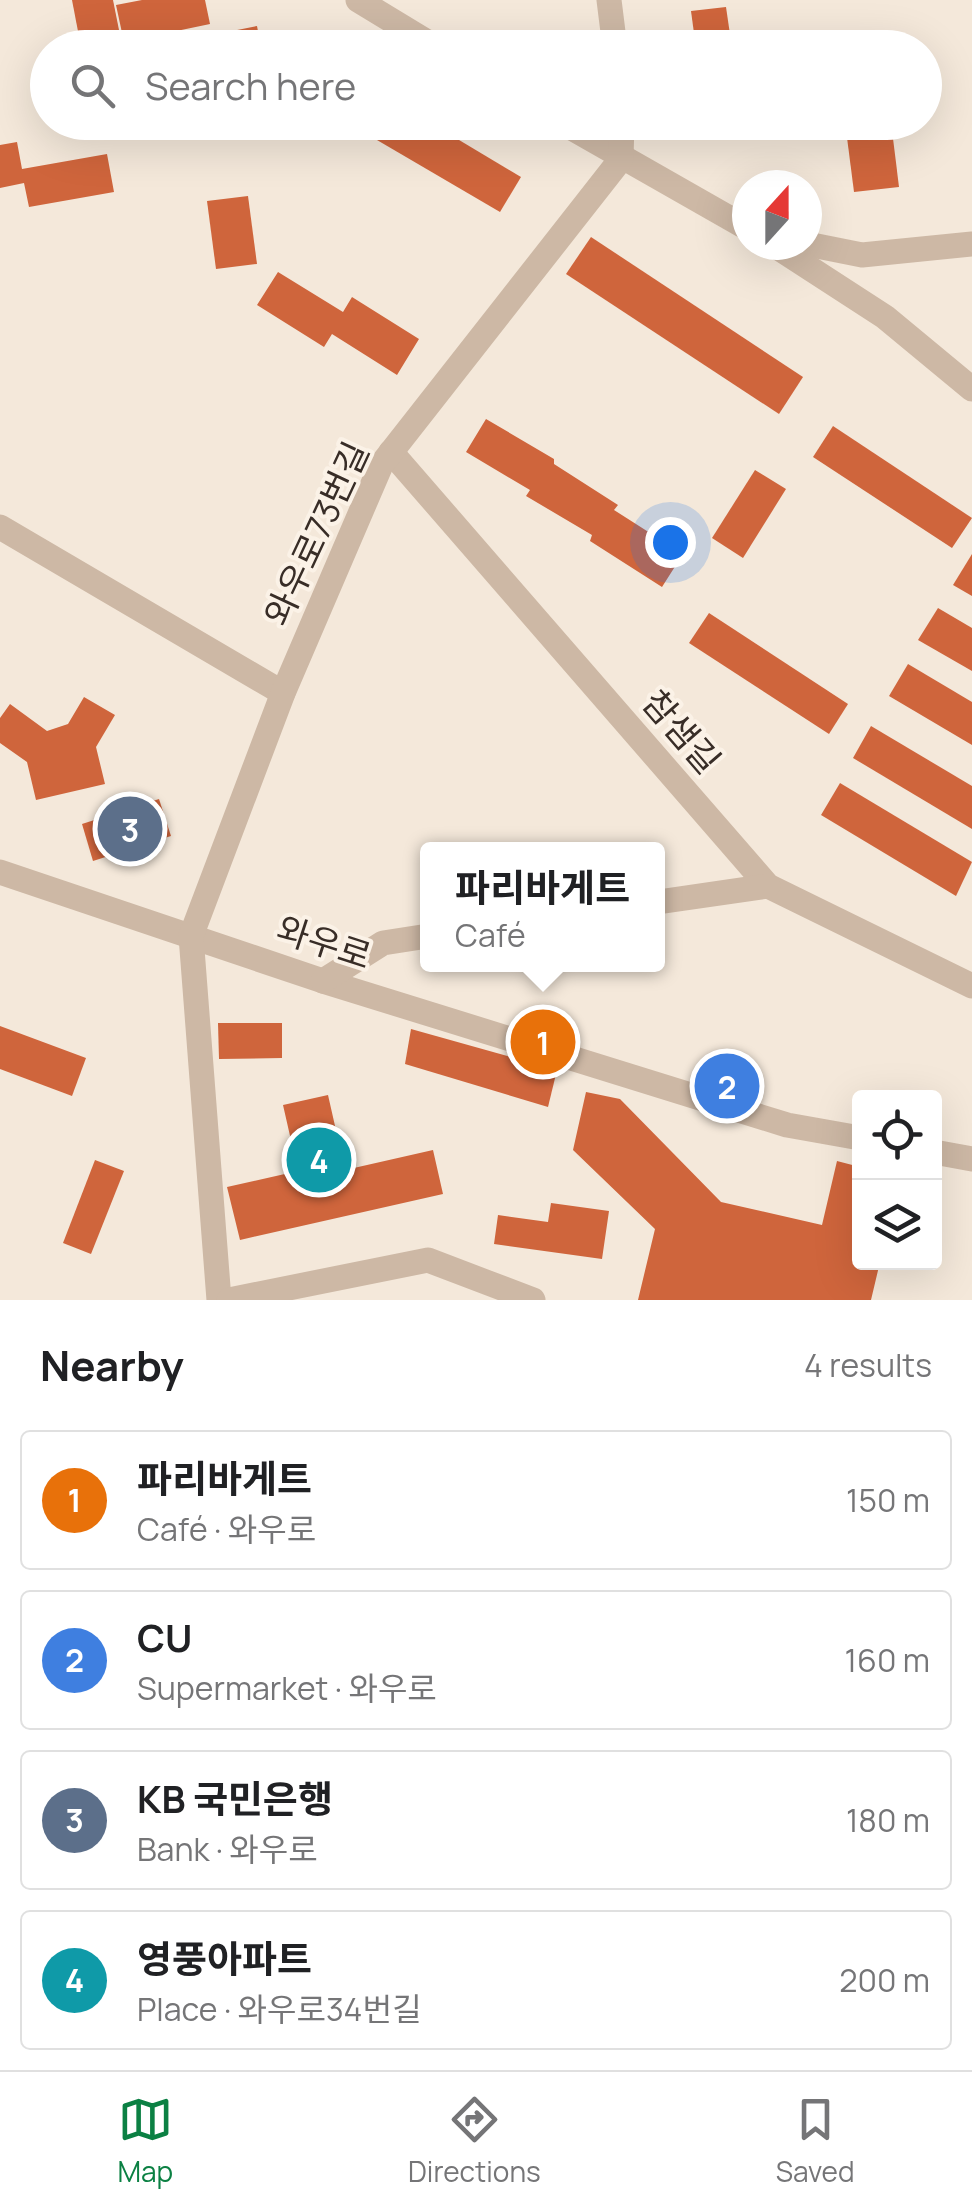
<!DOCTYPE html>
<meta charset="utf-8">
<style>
:root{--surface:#fff;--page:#f2f2f2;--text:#202124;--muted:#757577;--line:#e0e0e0;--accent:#0b8043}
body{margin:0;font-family:Manrope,"Noto Sans KR",sans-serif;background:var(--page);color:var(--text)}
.controls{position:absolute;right:30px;bottom:30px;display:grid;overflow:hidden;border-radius:10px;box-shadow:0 10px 40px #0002}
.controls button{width:90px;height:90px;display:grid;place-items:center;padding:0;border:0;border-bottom:2px solid var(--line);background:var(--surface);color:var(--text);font:50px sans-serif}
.compass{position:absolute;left:732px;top:170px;width:90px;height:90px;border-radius:50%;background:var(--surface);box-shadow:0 10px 40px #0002;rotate:21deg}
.you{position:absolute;left:670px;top:542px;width:35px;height:35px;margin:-25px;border:8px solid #fff;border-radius:50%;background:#1a73e8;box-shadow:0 0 0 15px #1a73e833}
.badge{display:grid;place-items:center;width:65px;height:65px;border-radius:50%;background:var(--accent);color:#fff;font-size:32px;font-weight:700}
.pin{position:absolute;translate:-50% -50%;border:5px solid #fff;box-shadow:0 2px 10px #0006}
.popup{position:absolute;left:420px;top:842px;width:245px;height:130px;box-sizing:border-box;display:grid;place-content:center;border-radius:10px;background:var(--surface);filter:drop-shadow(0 2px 8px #0005);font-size:32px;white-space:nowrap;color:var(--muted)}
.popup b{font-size:38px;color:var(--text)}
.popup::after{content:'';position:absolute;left:50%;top:100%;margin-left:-20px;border:20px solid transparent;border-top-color:var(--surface)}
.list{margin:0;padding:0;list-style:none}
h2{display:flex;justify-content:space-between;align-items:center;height:130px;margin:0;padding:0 40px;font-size:42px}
h2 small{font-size:32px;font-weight:400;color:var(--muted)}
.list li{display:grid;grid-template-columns:65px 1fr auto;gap:30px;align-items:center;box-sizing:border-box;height:140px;margin:0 20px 20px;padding:0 20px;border:2px solid var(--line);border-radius:10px}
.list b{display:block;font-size:38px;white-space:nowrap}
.list p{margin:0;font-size:32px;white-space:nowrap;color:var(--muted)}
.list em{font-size:32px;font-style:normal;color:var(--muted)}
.icon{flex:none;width:55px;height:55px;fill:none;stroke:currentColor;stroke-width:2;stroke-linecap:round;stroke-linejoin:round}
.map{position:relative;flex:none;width:972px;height:1300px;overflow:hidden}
.search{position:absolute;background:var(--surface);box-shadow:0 10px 40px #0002;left:30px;right:30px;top:30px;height:110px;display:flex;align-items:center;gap:25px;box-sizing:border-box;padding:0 35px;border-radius:55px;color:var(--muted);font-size:38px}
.sheet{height:770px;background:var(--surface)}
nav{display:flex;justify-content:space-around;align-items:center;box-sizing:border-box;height:140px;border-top:2px solid var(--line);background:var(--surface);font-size:28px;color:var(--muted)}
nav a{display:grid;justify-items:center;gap:5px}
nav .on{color:var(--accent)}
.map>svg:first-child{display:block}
.building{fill:#cf653c}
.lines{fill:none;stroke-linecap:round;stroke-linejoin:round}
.minor{stroke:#cdb8a5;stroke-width:25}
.labels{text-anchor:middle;stroke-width:8;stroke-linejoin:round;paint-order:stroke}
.street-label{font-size:35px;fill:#382d27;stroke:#fbf2e7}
</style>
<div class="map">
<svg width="972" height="1300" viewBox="0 0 972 1300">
<rect width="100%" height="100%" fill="#f4e8da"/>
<g class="building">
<path d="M72,0h41l8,40 -40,7z"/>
<path d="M142,0h63l5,24 -86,18 -8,-37z"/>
<path d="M726,7l6,41h-36l-5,-37z"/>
<path d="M257,26l4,22h-42l-2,-14z"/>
<path d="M233,122h38v2l-36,7z"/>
<path d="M372,122h57l92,55 -21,35 -135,-79z"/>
<path d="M845,122h46l8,65 -45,5z"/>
<path d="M17,142l5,27 85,-15 7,38 -85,15 -5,-24 -24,5v-43z"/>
<path d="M248,196l9,68 -41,5 -9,-68z"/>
<path d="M591,237l212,140 -24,37 -213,-140z"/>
<path d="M278,272l65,40 9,-15 67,42 -22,36 -65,-41 -8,13 -67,-42z"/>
<path d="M486,419l68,40v5l64,41 -4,5 69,44 -21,33 -72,-46 2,-6 -66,-39 4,-6 -64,-38z"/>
<path d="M833,426l139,92 -20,30 -139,-91z"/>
<path d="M755,470l31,19 -43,69 -31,-20z"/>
<path d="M972,554v42l-19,-11z"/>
<path d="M938,608l34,20v43l-54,-31z"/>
<path d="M709,613l139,91 -19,30 -140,-91z"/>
<path d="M908,664l64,38v43l-83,-49z"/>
<path d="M84,697l31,18 -19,32 9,37 -69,16 -9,-38 -27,-19v-25l10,-14 37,27 21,-7z"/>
<path d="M871,726l101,60v43l-119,-71z"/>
<path d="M840,783l132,79 -16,34 -135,-81z"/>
<path d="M159,799l12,37 -78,25 -11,-37z"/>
<path d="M218,1023h64v35l-63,1z"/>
<path d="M0,1026l86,32 -14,38 -72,-27z"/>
<path d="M411,1029l146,41 -9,37 -143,-43z"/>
<path d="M586,1092l34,7 101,103 101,23 15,-64 23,6v95h20l-9,38h-233l17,-71 -82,-79z"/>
<path d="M328,1095l17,75 88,-20 10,44 -203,46 -13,-53 71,-16 -15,-66z"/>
<path d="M95,1160l29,11 -33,83 -28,-11z"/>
<path d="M551,1203l58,8 -7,48 -108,-15 4,-29 50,7z"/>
</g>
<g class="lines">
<g class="minor">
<path d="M358,0l79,48"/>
<path d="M609,0l6,48"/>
<path d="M561,122l186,106"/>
<path d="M807,244l55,11 110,-11"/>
<path d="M774,245l111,72 87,72"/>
<path d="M391,452l377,434 204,100"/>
<path d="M0,527l283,166"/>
<path d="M0,872l323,109 464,144 73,13"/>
<path d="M658,902l110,-16"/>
<path d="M323,981l60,-38 45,-7"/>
<path d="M934,1152l38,7"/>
<path d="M219,1300l-28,-364 92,-243 98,-228 240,-306 1,-37"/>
<path d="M229,1300l199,-40 105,40"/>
</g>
</g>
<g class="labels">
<g class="street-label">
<text transform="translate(317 534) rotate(-65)" y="12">와우로73번길</text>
<text transform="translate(681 732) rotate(49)" y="12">참샘길</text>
<text transform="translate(324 943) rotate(18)" y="12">와우로</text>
</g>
</g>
</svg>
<div class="controls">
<button><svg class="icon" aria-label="locate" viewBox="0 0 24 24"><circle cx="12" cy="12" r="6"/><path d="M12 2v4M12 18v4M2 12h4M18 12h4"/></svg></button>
<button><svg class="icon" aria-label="layers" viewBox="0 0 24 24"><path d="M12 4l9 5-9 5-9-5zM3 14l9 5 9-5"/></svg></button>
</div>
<svg class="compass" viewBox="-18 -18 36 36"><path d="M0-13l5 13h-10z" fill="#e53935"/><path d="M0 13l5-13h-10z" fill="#757577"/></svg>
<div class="you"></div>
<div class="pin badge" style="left:543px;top:1042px;background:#e8710a">1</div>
<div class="popup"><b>파리바게트</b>Café</div>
<div class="pin badge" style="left:727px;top:1086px;background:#3f7fe0">2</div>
<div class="pin badge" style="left:130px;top:829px;background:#5c6f8a">3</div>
<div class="pin badge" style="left:319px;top:1160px;background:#0f9aa8">4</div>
<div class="search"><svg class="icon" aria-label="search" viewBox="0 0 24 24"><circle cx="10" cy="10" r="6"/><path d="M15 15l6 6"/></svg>Search here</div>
</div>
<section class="sheet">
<h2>Nearby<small>4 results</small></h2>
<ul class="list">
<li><span class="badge" style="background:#e8710a">1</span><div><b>파리바게트</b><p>Café · 와우로</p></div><em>150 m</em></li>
<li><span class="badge" style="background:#3f7fe0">2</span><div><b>CU</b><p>Supermarket · 와우로</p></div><em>160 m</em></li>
<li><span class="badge" style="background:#5c6f8a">3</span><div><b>KB 국민은행</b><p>Bank · 와우로</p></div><em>180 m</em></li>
<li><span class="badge" style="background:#0f9aa8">4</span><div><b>영풍아파트</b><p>Place · 와우로34번길</p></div><em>200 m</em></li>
</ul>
</section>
<nav>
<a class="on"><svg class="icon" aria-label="map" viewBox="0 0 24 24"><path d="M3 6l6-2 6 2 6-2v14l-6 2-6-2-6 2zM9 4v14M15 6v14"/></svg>Map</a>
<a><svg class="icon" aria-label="directions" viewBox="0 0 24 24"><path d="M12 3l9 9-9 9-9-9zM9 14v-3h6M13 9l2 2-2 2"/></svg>Directions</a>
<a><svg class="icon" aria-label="saved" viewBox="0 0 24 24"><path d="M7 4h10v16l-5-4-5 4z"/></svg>Saved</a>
</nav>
